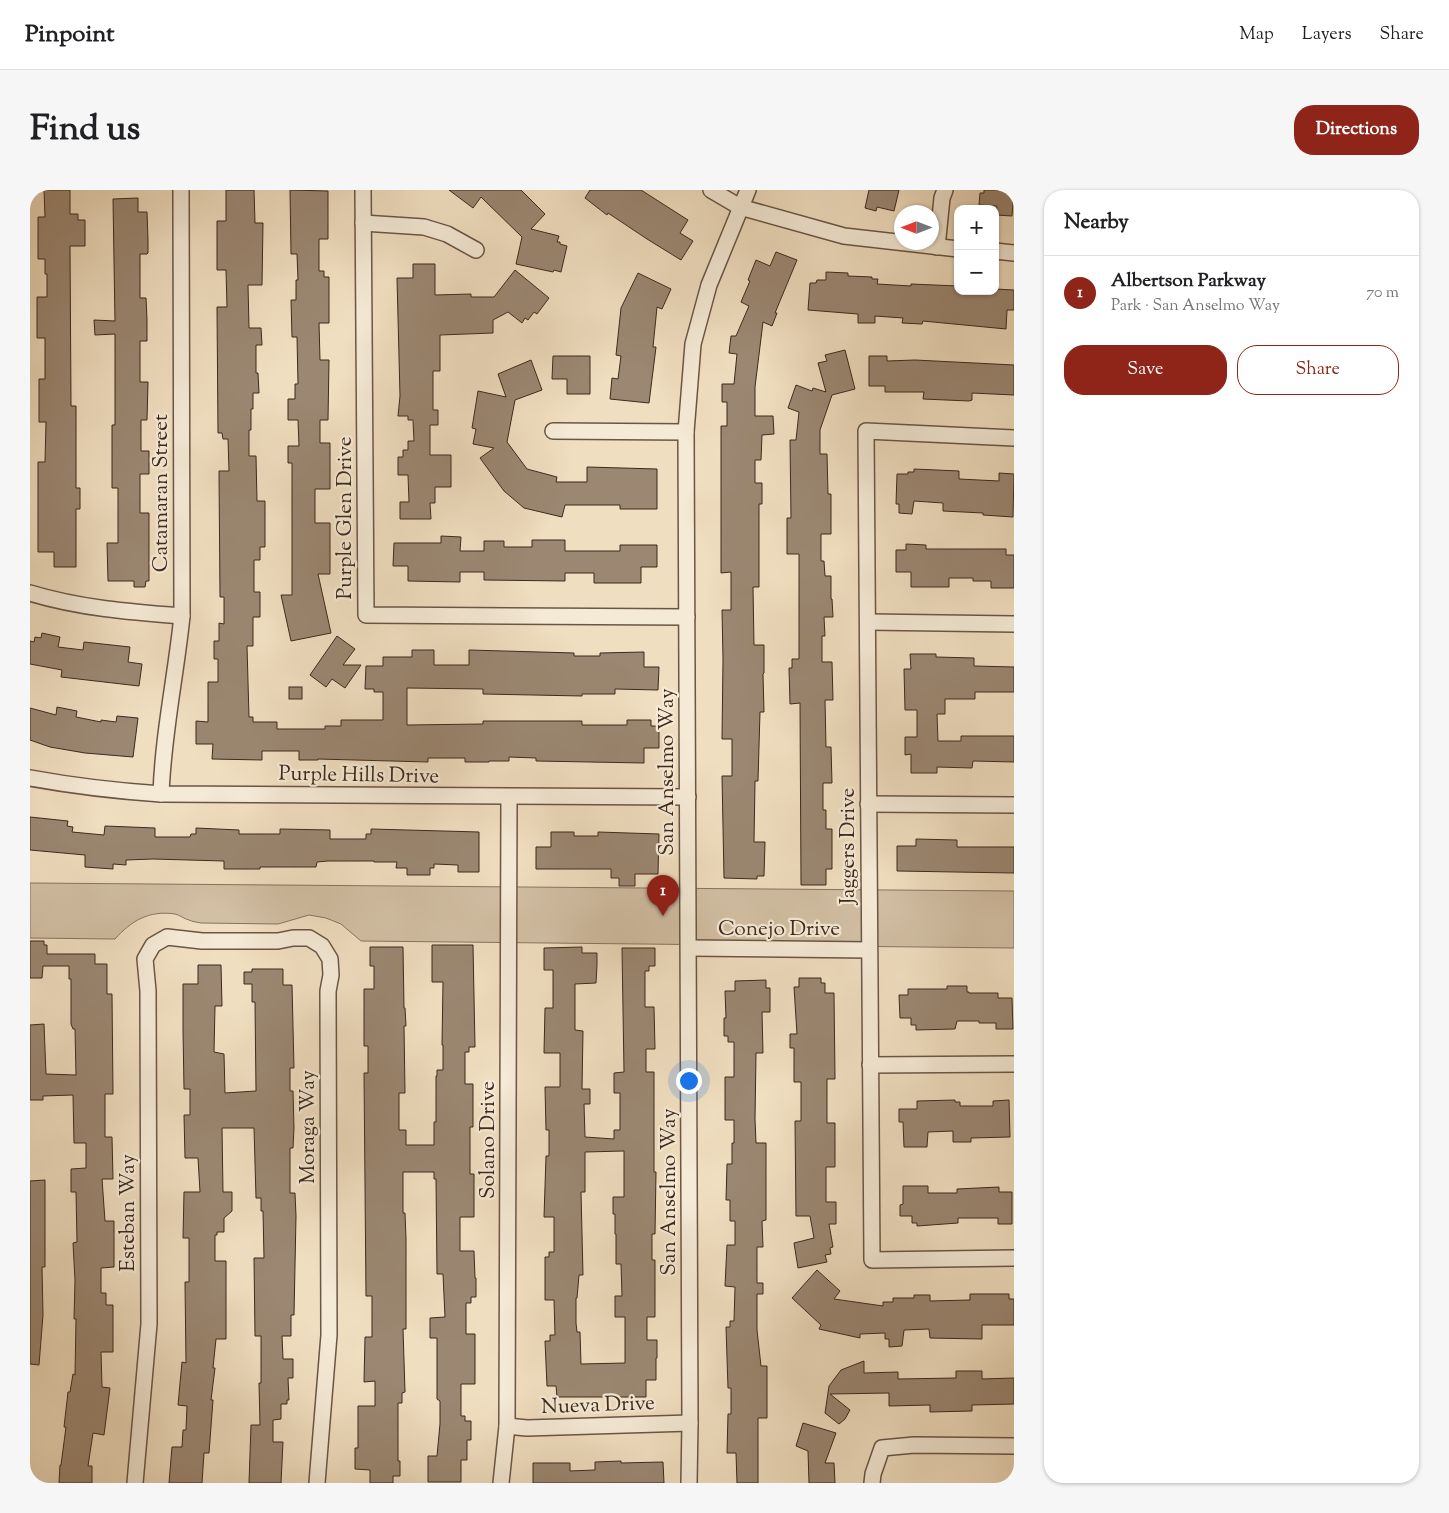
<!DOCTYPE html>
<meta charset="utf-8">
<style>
:root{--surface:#fff;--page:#f6f6f6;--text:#202124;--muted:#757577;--line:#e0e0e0;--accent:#8f2418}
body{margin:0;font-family:"Sorts Mill Goudy",serif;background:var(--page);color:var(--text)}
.controls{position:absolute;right:15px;top:15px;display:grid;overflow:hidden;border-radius:10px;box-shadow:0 1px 4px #0004}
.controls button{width:45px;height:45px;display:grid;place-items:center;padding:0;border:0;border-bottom:1px solid var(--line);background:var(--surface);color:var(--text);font:25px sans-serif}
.compass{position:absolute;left:864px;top:15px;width:45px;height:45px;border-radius:50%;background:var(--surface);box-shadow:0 1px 4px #0004;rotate:270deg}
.you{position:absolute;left:658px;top:890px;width:18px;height:18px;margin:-12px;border:4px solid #fff;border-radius:50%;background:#1a73e8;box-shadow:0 0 0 8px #1a73e833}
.badge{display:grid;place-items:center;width:32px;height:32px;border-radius:50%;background:var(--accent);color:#fff;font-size:16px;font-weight:700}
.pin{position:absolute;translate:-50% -41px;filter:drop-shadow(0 1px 2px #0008)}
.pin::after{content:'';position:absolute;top:26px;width:18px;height:15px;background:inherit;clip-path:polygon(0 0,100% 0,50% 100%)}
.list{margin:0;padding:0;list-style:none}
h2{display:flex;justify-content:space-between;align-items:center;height:65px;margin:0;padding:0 20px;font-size:21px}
h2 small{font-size:16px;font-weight:400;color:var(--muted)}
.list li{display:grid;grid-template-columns:32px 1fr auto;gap:15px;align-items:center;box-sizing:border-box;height:75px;padding:0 20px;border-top:1px solid var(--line)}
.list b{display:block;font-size:19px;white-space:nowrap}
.list p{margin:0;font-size:16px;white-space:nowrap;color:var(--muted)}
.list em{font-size:16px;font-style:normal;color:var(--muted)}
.actions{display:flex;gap:10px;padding:15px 20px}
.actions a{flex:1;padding:11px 0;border:1px solid var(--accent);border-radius:20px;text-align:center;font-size:18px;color:var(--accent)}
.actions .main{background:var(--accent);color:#fff}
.map{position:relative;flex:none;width:984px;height:1293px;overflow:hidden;border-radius:20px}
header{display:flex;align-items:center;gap:30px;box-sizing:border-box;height:70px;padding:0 25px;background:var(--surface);border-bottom:1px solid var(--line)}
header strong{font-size:24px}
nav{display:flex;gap:28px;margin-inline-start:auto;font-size:18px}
.intro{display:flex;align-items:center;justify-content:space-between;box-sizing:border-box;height:120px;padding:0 30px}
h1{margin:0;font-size:35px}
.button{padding:12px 22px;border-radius:20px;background:var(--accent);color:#fff;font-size:18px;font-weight:700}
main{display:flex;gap:30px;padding:0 30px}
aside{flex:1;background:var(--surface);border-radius:20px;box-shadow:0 1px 4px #0004}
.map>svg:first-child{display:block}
.green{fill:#d2bfa4;stroke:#887460}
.building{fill:#9b8772;stroke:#3e291d;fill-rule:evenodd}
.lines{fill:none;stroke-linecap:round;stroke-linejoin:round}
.minor-casing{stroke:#6a5646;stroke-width:18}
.minor{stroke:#f5ead6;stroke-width:15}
.labels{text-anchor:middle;stroke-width:4.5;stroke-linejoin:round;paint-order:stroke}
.street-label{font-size:21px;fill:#3e291d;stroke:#f5ead6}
</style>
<header>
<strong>Pinpoint</strong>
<nav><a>Map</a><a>Layers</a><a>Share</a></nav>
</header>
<div class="intro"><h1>Find us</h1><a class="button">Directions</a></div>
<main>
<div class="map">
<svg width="984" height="1293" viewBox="0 0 984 1293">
<rect width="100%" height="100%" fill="#f0dec0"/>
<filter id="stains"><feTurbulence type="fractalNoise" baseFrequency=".004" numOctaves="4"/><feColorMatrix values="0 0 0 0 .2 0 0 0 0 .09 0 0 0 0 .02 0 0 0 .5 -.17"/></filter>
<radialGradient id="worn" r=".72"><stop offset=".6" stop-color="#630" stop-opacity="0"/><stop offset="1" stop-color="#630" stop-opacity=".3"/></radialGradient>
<path class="green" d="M0,693l984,8v57l-653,-7 -20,-17 -15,-6 -17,-3 -31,9 -77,-1c-4,-1 -8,-1 -12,-3 -5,-1 -9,-5 -14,-6 -26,-4 -44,7 -60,25l-85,-1z"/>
<g class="building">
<path d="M14,0h26v24h8v6h7v26h-15l1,160h5v82h4v21h-4v58h-22v-15h-16v-90h7l1,-40h-7v-43h6v-41h-8v-41h10v-23h-2v-15h-7v-42h7z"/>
<path d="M196,0h28l1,33h8l-1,62h-14l1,43h12l1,17h-6v28h2l1,20h-6v16h-2v21h-2v26h7l1,45h8v46h-5v13h-6v32h6v25h-7v29h-6l2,71h4v5h24v7h48v-3h16v-6h42v-28h-9v-3h-9l1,-23h17v-9h29v-7h22v15h35v-15l105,3v3h26v-3l44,-1v15h15l-1,23 -43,-1v5h-33v2l-99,-2v-5l-76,-1v37l76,-1v-3h99v4h45v-5h24v6h8v22h-15v15l-108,-2v-3l-27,-1v4h-20v1h-24v-4h-37v4l-110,-3v1h-19v-9h-37v9l-50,-1 1,-15h-17v-23l12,1v-40h10v-23h-4v-18h5v-18l5,1v-27h-4l-1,-126h10l-1,-32h-5l-1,-6h-4l-1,-126h10l-1,-37h-9v-49h9z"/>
<path d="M260,0l38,1v48h-9v32h5v6h5v46h-10l1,37h9l-1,60h-8v23h10v46h-15v34h15v51h-12l13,59 -40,8 -10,-46h11v-132h-4v-17h11l-1,-26h-10v-21h7v-15h3l-1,-47h-5l-1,-37h5v-20h2l-1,-26h-6z"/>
<path d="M419,0h72l24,24 -14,15 28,7 -2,6h3v2l7,2 -6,26 -7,-2 -1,2 -37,-8 6,-27 -41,-40 -8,11z"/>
<path d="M560,0h51l47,30 -8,13 13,8 -12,19 -34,-21 -39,-26 -1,2 -22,-17z"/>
<path d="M839,0h30l-5,21 -17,-4 -1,4 -11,-3z"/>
<path d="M954,0h30l-2,26 -16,-1 1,-9 -18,-1 1,-12h4z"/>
<path d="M108,8v14h9l1,28v13l-1,1h-7v44h6l1,22v21h-7v41h8l-1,38h-6v31h8v23h-9v39h9v68h-3l-1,6h-11v-6h-26l-1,-38h11v-55h-6v-63h3v-91l-20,1 -1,-15 21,1 -2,-122z"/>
<path d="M746,62l21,8 -22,53h2l-5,13 -9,-4 -8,65v29h18l1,18 -12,1 -1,25h-6v23h7v21h-3v83h-6l1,58h10v28l-1,1 1,38h-4l-2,69h-3l-1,61h11l-1,34h-7v3l-33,-1 -2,-102h10v-37h-10l1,-80 -1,-49h9v-38l-10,1v-147h6v-24h-5v-18h12l3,-30 -8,-1 2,-17h5l13,-30 -8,-4 9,-21 -2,-1 8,-20 14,6z"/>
<path d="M383,74h22v31l36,-1v3h23l21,-27 34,28 -12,16 -3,-2 -6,8 -3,-2 -3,5 -14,-11 -15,8v13l-53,2v36h-7v39h5v15h-8v30h21v32h-16v16h-5l1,16h-31v-17h9l-1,-27h-10v-18h5v-7h5v-9h6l-1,-21h-5v-4h-10l2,-20 -3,-118h16z"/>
<path d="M796,82l22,1v3l24,1v2h6l-1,5 34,2v-2l47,2v5h37v-2l19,1v20h-7l-1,19 -83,-8 -1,3 -20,-1 1,-5 -28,-2v7h-17v-9l-50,-4 2,-27h6l1,-3h9z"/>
<path d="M608,83l33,16 -9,20 -5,-2 -4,40h3l-7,56 -39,-4 2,-21 6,1 3,-23 -5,-1 5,-47z"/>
<path d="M815,160l10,39 -23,6 -12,35v24h7l1,40h3v40h-10v27h3l1,15h6v23h1l1,18h-9l1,19h-3v26h10l1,38h-8l1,47h5l1,36h-9v27h3v19h6v40h-6v16h-25l-1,-182 -10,1 -1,-36h3v-9h7v-105h-12v-36h4l-1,-78h6l3,-28 -11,-4 8,-23 16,6 1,-3 13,4 -8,-29 9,-2 -2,-6z"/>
<path d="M523,166h37v38h-23v-15h-15z"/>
<path d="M839,166h18v5l28,-1 99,5v30l-42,-2v7l-3,1 -46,-2 1,-7h-39v-6h-16z"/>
<path d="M501,170l11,30 -27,10 -8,42 20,27 30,8 -1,5h31v-15l70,2v40h-37v-4h-55l-3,12 -38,-9 -20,-17 -24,-33 14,-10 -21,-4 3,-15 -4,-1 6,-37 28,6 -8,-23z"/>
<path d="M884,279l45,2v8l40,2v-8l15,1 -1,43 -30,-2v-2l-40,-2v-8l-29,-2 -2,13 -13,-1v-9h-3l1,-30h11v-2h6z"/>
<path d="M411,346l20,1 -1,14h24v-10h20v6h28v-7h33v11h55v-6h37v22h-16v16h-47v-10h-29v8l-81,-1v-8h-24v10l-52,-1v-15h-15l1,-23h47z"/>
<path d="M876,354l20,1v4h80v6h8v33h-23v-7h-18v-3h-24v9h-38v-15h-15v-22h10z"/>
<path d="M12,443l18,4 -2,10 25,3 1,-8 46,5 -2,15 14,2 -3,22 -78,-9 1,-7 -32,-6v-23l4,1 1,-5 6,1z"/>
<path d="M307,446l18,13 -12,16h18l-16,23 -13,-9 -6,8 -16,-12z"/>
<path d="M880,464h26v3l38,1v8l40,1v25h-39v7h-30v15h-8l1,27h23v-5h53v26l-41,-1 -1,7 -35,-1v6h-26v-19l-6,1v-18h12v-27h-12l-1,-41h7z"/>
<rect x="259" y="497" width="13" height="12"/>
<path d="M27,517l20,4 -1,6 25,5v-2l15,2 1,-6 21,2 -5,39 -48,-4 -35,-6 -20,-7v-32l26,7z"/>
<path d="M0,627l38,4 -1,5 6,1 -1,5 32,3 1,-9 50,2v9h35l1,-3h5v-6l43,2v4h41v-5l50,1v9h36v-5h5v-5l108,3v40h-21v-7l-24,-1v4h-4v7h-23v-7h-11l1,-6h-23v-1h-46l-11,1 -1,5h-56v2h-36v-8l-71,-2 -27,1v5l-13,-1v5l-28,-2v-12l-55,-5z"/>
<path d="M521,642h23v4h24v-4l61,2 -1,40h-23v12h-16v-8h-8v-9h-75v-22h15z"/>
<path d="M886,649l41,1v7h57v26l-117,-2v-25h19z"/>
<path d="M0,751h14v4h3v9h48v10h12v30h5l1,100h-8v43h7l1,42h-11l3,42h9v46l-13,1v25h5v12h7v47h-12l1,35 8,1 -6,47 -11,-2 -5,33h4v17h-33l1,-18h1l5,-38h-2l4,-35h2l3,-18 2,1 1,-56h-2l1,-39 -2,-37 4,-1 -1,-50h-5v-23l15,-1v-25h-12l-1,-48 -30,1v4h-13v-75l14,-1 2,50 30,1 -1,-46h-2l-2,-5v-45h-2v-13h-26l-1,12h-12z"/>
<path d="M402,755h41l2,102h-6v5h-4v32h8v43h-3v47h4v43h-14v34h14l1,27h1v19h-5v6h-5v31h9v50h-14v32h4v5h6v19h-4v20h-6v22h-33v-26h9l3,-32v-23l-3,-2v-61h-7v-20l15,-1 -2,-43h-6l-1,-95h-2v-7h-31v41h2l1,26v90h-3l2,63 -3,1v10h-4v58h2v15h-7v7h-23v-13l-15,-1v-21h3v-42h17v-25l-11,1 1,-45h7v-41h-6l-2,-223h4v-27h-4v-57h10v-23h-4v-19h33l1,61h1l1,18h-2l1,67h-6v37h7v15h28v-23h2v-46h1v-6h6v-25h-1l1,-63h-11z"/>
<path d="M552,757v6h15v12l-1,18 -21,1v46l8,1 -1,58h8v15h-6l1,33 29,2v-9h6v-37h-6v-20l10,-1 -2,-124h33v18h-6v5h-4v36h9l1,42h-9v23h8v100h2l-1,62h-3v26h3v57h-8v23h10v18h-1v22h-10v17h-89l-1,-11h-9l-2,-45h5v-6h5l-1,-35h-9v-43h4v-5h5v-35h-10l2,-61h3v-26h-3l-1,-43h15v-34h-16l1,-45h8v-38h-9v-22zM594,961v46h-11v17h2v20h1v30h5l1,32h-7v21h10v46l-44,1 -1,-32h-3l-1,-9v-25h1l2,-23h4l-2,-83h4v-40z"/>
<path d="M168,775h23l1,41h-7l-1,46 10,2 1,39 31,-2 -1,-89h-3v-18h-8v-12h8v-3h31v16h9l2,83h-4v23h3l1,37 -1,20h-3v45h5l1,23 -2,99h-3v21h-9l1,23h10v19h-5l1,22h-2v4h-6v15l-8,1v22h10l-2,41h-32l2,-58h9l-1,-42h2v-47h-6l-1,-78h10l-1,-47h-2v-13h-5l-2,-70h-32l1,64h9v19l-8,7v14h-7v3h-2v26h11v78h-10l-3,29h2l-4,32h2l-4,53h-5l-2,30h-33l3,-36h10l1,-17h3l1,-24 -9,-1 4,-43 4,1 -1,-81h4v-44h-6l1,-46h16l-2,-34h-13l-1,-43h6v-26h-6l-1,-59v-46h15z"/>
<path d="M769,788h22v5h4v10h9l1,86h-8v44h8v44h-9v35h10v22h-7l4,23 -3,1 1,6 -6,1 2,7 -29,6 -4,-25 20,-5 -4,-22h-14l-1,-95h6v-39h-7v-34h-4v-14h7l-3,-47h5z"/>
<path d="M736,790v8h4v24h-8l1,41h-7l-1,66 1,24h10v77l-4,1 1,26h-6v36h6v11h-6v36l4,36h6v52h-9v65h-21l-1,-30h-9l1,-39h3v-26h-3l-2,-61h4v-6h4l1,-34 -10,-1 2,-41h8v-24h-5v-21h-4l1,-36h5v-21h2v-23h-9v-43h9v-35h-6v-6h-4v-18h2l-1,-27h10v-10z"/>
<path d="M917,796h20v6h2v1h29v5h14l1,31h-17v-6h-17v-2h-22l-2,8 -39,1v-5h-5v-7h-11l-1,-23h9v-6h39z"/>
<path d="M925,910v2h5v4h33v-5l16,-1 1,37 -39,1v4h-18v-11l-25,1 -1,15h-23l-1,-25h-4v-13h18v-8z"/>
<path d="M15,990v87h-3l1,48 -4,50 -9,-1v-183z"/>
<path d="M873,996h25v7h29v-4l42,-2v5h13v32h-14v-6h-40v5l-41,3v-3h-5v-7h-12v-11l3,-1z"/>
<path d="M787,1080l23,21 -6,8 49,7v-4h10v-4h21v-3h16v6l40,-1v-6h39v5h5v26h-32v14l-52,-1 -1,-9 -25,1 -2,16 -13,1v-8h-4v-6l-25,1v4l-41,-9 2,-4 -29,-27z"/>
<path d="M834,1171v12l34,-1v7l58,-1v-7h26v8l32,-1v26l-42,1v6l-42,1v-7l-41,1v-13l-59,1 20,16 -5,9 -6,5 -14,-11 4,-27 12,-16z"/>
<path d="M773,1233l33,10 -11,30h9l1,20h-26l-1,-32 -12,-5z"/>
<path d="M591,1271v2l42,-1 1,21h-131v-20h37v8l25,-1v-8z"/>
</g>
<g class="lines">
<g class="minor-casing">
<g id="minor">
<path d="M333,0l3,425 321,2"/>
<path d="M681,0l29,17 104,29 114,13"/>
<path d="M333,33l61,4 23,7 29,16"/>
<path d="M907,57l5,-49 3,-8"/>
<path d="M965,61l19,2"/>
<path d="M523,241l133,1"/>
<path d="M984,248l-148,-7 6,829 142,-2"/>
<path d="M0,403c49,15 100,19 152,23"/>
<path d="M838,432l146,2"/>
<path d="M0,588c44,8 86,13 131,16l527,3"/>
<path d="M131,604c2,-60 15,-119 21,-178l-1,-426"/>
<path d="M838,614l146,1"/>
<path d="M659,758l180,2"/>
<path d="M840,875l144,-1"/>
<path d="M477,1236l20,2 163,-5"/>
<path d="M105,1293l14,-159 -1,-333 -3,-32 8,-14 14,-8 35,4h76l15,-3h16l13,8 8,13 1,16 -3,16 1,344 -12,148"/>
<path d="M471,1293l6,-57 2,-629"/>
<path d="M659,1293l1,-60 -4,-991 7,-88 16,-59 39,-95"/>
<path d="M842,1293l1,-9 9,-26 32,-3 100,1"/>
</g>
</g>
<use href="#minor" class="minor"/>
</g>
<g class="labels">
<g class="street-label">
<text transform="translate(130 303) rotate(-90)" y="7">Catamaran Street</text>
<text transform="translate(314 328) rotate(-90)" y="7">Purple Glen Drive</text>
<text transform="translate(636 582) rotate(-90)" y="7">San Anselmo Way</text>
<text transform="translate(329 584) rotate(1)" y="7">Purple Hills Drive</text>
<text transform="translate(817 656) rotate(-90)" y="7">Jaggers Drive</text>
<text x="749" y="745">Conejo Drive</text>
<text transform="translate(277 937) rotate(-90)" y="7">Moraga Way</text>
<text transform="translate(457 950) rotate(-90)" y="7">Solano Drive</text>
<text transform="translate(638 1002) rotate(-90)" y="7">San Anselmo Way</text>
<text transform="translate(97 1023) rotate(-90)" y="7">Esteban Way</text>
<text transform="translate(568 1214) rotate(-2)" y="7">Nueva Drive</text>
</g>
</g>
<rect width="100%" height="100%" filter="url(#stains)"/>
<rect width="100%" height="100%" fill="url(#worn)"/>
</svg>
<div class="controls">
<button>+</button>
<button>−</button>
</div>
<svg class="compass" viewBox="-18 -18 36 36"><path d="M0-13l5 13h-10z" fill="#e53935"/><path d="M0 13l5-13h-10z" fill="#757577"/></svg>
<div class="you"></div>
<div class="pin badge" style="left:633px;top:726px">1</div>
</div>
<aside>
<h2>Nearby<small></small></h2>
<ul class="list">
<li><span class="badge">1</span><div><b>Albertson Parkway</b><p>Park · San Anselmo Way</p></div><em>70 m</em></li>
</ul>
<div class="actions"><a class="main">Save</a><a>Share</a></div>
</aside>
</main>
